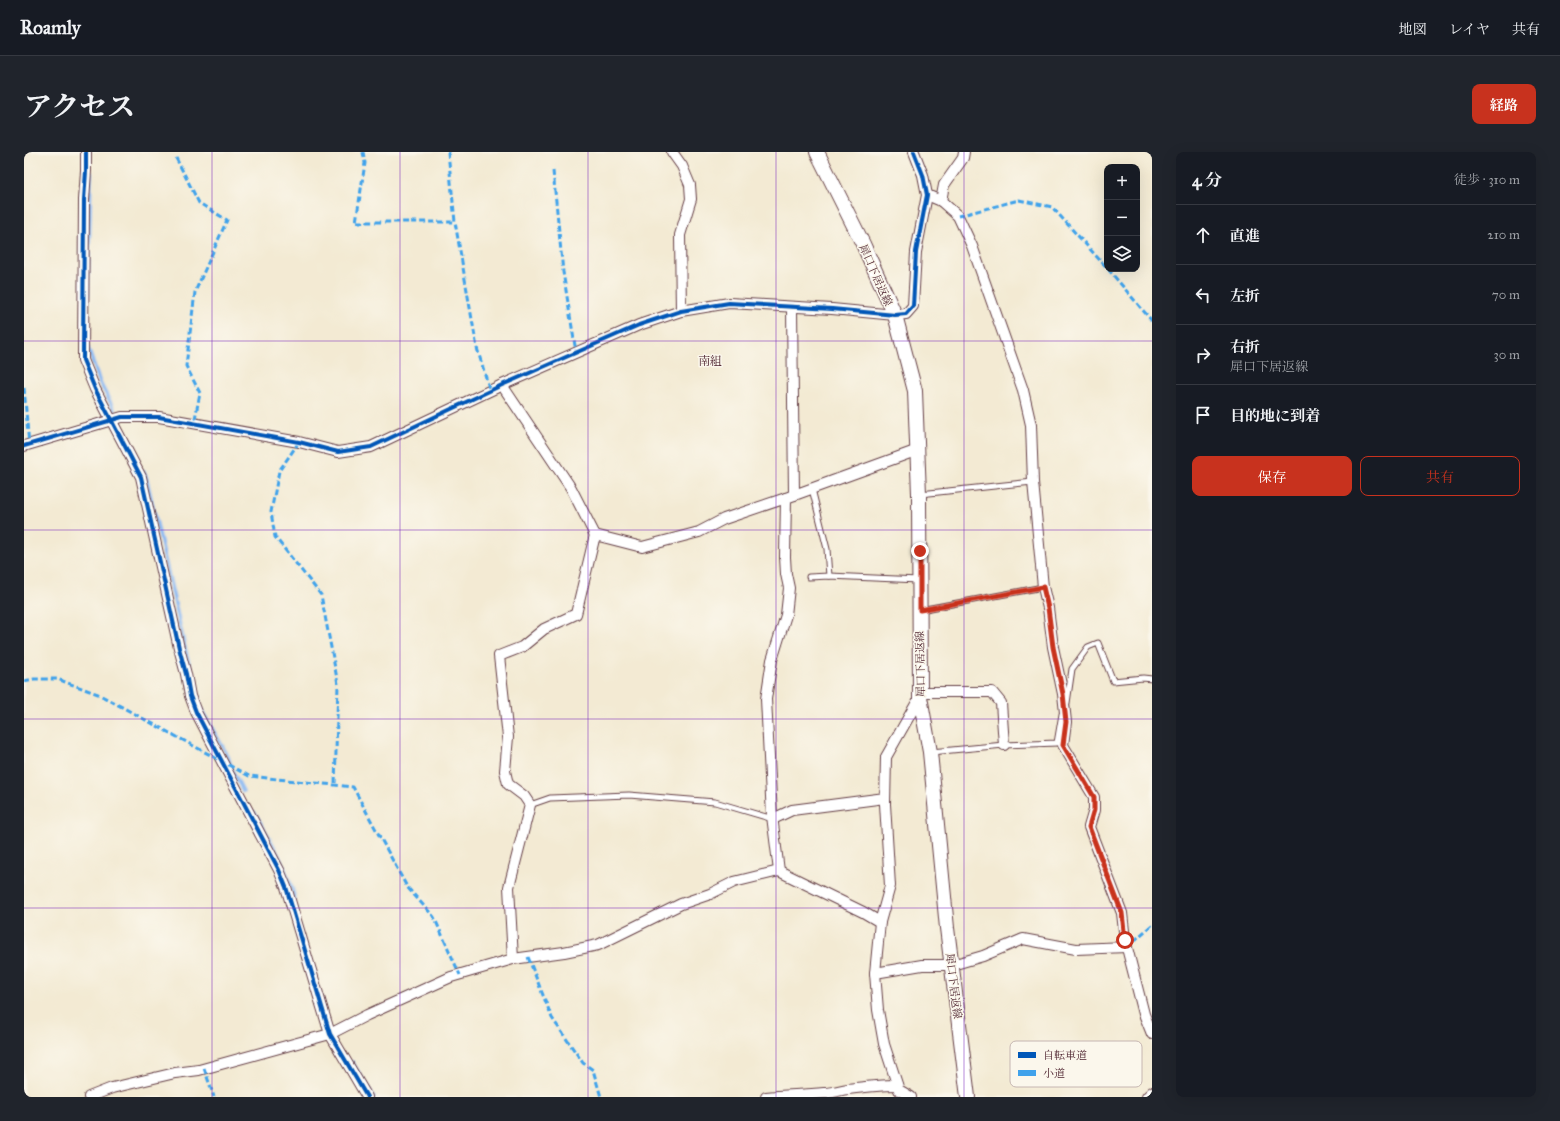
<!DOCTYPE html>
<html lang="ja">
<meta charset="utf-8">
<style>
:root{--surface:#171b24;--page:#20242c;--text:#f1f3f6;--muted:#9ea1a6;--line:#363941;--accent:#c8321e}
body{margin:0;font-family:"IM FELL Great Primer","Noto Serif JP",serif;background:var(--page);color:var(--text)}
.controls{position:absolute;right:12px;top:12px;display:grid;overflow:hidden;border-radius:8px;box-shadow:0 4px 16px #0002}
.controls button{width:36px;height:36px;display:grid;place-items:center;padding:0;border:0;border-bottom:1px solid var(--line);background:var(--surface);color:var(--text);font:20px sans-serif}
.stop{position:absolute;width:12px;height:12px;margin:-9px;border:3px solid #c8321e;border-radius:50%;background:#fff}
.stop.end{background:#c8321e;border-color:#fff;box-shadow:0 1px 4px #0008}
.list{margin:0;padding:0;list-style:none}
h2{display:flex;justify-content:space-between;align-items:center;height:52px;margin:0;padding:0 16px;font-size:17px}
h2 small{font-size:13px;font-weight:400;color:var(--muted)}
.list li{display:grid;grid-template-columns:26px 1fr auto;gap:12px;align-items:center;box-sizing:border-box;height:60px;padding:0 16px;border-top:1px solid var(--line)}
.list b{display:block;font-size:15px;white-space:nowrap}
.list p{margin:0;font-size:13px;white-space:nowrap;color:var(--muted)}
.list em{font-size:13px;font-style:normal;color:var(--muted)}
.actions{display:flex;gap:8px;padding:12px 16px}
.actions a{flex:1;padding:9px 0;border:1px solid var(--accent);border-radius:8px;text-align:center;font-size:14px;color:var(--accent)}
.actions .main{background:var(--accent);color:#fff}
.icon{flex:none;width:22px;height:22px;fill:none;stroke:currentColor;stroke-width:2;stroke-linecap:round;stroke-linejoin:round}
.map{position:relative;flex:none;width:1128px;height:945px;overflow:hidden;border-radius:8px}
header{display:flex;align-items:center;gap:24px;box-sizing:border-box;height:56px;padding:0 20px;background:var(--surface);border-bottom:1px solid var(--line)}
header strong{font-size:19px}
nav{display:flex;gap:22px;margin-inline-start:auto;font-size:14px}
.intro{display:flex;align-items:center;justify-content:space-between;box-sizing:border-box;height:96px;padding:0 24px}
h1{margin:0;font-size:28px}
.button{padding:10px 18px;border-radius:8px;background:var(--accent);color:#fff;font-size:14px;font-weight:700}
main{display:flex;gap:24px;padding:0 24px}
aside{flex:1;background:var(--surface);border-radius:8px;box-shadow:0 4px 16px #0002}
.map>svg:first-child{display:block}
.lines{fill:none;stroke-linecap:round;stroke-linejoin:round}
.stream{stroke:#87b8f3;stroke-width:3.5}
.service-casing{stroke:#633d44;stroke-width:7}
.minor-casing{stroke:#633d44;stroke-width:12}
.secondary-casing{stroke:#633d44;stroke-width:16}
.service{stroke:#fff;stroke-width:5}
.minor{stroke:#fff;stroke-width:10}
.secondary{stroke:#fff;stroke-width:14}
.quiet{stroke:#40a2eb;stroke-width:3;stroke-dasharray:6 3;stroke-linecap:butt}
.cycleway-casing{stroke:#fbf7ec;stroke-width:6}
.cycleway{stroke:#0057b8;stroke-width:4}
.route{stroke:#c8321e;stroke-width:5}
.grid{fill:none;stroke:#7b2cbf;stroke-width:1;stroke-opacity:0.55}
.labels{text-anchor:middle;stroke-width:3;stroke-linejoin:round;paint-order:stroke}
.street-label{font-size:11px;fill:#4a1f2b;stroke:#fbf7ec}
.neighbourhood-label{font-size:12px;fill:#4a1f2b;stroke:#fbf7ec}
.key{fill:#fbf7ec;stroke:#c6b6b2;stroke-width:1}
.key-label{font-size:11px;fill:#4a1f2b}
</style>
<header>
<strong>Roamly</strong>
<nav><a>地図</a><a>レイヤ</a><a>共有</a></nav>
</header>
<div class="intro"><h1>アクセス</h1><a class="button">経路</a></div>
<main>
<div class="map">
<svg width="1128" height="945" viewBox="0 0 1128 945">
<rect width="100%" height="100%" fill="#fbf7ec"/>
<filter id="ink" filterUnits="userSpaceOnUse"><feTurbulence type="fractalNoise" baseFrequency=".025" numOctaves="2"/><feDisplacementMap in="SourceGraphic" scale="8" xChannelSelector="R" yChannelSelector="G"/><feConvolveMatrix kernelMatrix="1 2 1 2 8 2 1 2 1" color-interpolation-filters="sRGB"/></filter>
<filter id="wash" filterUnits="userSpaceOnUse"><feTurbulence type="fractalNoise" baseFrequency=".012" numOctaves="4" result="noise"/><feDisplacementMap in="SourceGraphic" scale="16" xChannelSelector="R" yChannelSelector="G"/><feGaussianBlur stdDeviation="0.9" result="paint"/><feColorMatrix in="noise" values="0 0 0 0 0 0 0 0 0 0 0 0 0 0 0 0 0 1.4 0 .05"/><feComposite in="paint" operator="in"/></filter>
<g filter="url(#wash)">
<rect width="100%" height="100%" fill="#f3ead3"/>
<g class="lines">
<g class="stream">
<path d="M64,143l3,-122"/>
<path d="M63,193l13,38 13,24 15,35"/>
<path d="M120,320l2,4 40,176 15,57 27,47 4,14 11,21"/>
<path d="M230,660c17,28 34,57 41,88"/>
<path d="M328,910l22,35"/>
</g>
</g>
</g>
<g filter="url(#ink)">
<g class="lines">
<g class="service-casing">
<g id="service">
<path d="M788,337l15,60 2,27"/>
<path d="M896,342l113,-12"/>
<path d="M785,425l20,-1 90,4"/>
<path d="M896,458l123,-23"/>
<path d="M1043,551l5,-34 16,-22 10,-4 15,38 30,-3 9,1"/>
<path d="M907,600l73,-7 53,-2 5,-29"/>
<path d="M506,653l20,-7 79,-3 86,7 58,17"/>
</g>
</g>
<g class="minor-casing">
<g id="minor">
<path d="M62,0v19l-2,29 -1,160 12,29 46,88 38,171 7,26 4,22 6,16 83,158 7,17 44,147 37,63"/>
<path d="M648,0l10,14 8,19 1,14 -11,36 1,76"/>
<path d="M903,43l14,6 17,15 14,30 51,144 8,35 2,57 10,105 5,21 5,39 10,47 3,28 -3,23 31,52v13l-5,17 33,86 3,27 19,74 8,20"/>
<path d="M917,49l3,-16 19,-27 1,-6"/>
<path d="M768,155l2,188"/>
<path d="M478,233l69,103 24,47"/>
<path d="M0,294l98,-29h37l140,25 39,10 33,-5 131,-62 137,-60 42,-14 48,-8 103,6 63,6 11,-1 7,-8 3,-54 11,-57 -4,-20 -9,-23"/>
<path d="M896,540h72l9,11 3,42"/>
<path d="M749,667l19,-9 93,-12"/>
<path d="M755,719l-7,-55 -6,-117 6,-39 14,-45 3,-27 -3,-14 -1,-17 1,-59 132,-48"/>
<path d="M489,807l-4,-72 21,-82 -6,-9 -16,-12 -3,-13 3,-34 -9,-81 23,-9 22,-18 32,-15 19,-79 47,12 57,-15 25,-13 62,-21"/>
<path d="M851,821l47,-8h30l31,-9 40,-17 53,10 51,-2"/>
<path d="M65,945l23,-9 63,-15 24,-3 131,-36 37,-19 84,-38 62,-18 51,-7 34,-7 83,-41 29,-10 24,-12 45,-11 84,41 17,10"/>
<path d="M742,945c19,-2 38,-2 58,-4 8,0 16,-3 24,-4 16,-2 33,-4 49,-4"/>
<path d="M887,945l-12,-7 -15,-46 -6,-34 -3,-37 5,-51 10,-36 -5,-82 1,-47 34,-60"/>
<path d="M1123,945l5,-5"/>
</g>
</g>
<g class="secondary-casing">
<path id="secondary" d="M793,0l46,92 32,71 20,76 4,103 1,203 10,55 17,176 21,169"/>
</g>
<use href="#service" class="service"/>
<use href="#minor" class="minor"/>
<use href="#secondary" class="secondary"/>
<g class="quiet">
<path d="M339,0l2,11 -9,59h99"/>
<path d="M424,0l7,70 22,126 13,43"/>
<path d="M152,6l23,45 28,17 -32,72 -9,74 14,27 -6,31"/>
<path d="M529,19l10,101 13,80"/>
<path d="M934,64l61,-16 33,7 55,61"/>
<path d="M1084,117l44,52"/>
<path d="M0,236l5,57"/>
<path d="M275,290l-20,29 -8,41 4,25 46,58 17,89 -3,101"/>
<path d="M0,529l10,-2h23l41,15 151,82 104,11 54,100 27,30 26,58"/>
<path d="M1103,795l25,-22"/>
<path d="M504,805l24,61 31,45 10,7 8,27"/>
<path d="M180,916l10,29"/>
</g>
<g class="cycleway-casing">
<g id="cycleway">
<path d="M62,0v19l-2,29 -1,160 12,29 46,88 38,171 7,26 4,22 6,16 83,158 7,17 44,147 37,63"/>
<path d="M0,294l98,-29h37l140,25 39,10 33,-5 131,-62 137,-60 42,-14 48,-8 103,6 63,6 11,-1 7,-8 3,-54 11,-57 -4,-20 -9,-23"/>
</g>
</g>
<use href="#cycleway" class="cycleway"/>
</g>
</g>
<g class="lines" filter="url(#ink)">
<path class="route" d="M896,399v59l123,-23 5,21 5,39 10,47 3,28 -3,23 31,52v13l-5,17 33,86 3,27"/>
</g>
<path class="grid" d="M188,0v945M376,0v945M564,0v945M752,0v945M940,0v945M0,189h1128M0,378h1128M0,567h1128M0,756h1128"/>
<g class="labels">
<g class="street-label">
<text transform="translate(852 123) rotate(66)" y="4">犀口下居返線</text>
<text transform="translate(896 512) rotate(-91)" y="4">犀口下居返線</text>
<text transform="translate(930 834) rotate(83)" y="4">犀口下居返線</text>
</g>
<g class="neighbourhood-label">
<text x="686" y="213">南組</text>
</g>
</g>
<rect x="986" y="889" width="132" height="46" rx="6" class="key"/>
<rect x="994" y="900" width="18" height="6" fill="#0057b8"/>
<rect x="994" y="918" width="18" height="6" fill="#40a2eb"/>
<g class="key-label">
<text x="1019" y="907">自転車道</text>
<text x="1019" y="925">小道</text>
</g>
</svg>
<div class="controls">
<button>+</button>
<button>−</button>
<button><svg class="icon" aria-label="layers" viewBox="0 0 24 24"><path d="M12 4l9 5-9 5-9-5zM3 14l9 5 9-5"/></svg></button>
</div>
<div class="stop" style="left:1101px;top:788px"></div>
<div class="stop end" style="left:896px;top:399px"></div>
</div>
<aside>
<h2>4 分<small>徒歩 · 310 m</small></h2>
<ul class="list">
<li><svg class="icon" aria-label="ahead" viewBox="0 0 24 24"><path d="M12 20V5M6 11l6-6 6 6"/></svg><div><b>直進</b></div><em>210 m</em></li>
<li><svg class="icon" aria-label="left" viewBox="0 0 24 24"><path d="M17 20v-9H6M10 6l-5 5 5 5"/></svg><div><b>左折</b></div><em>70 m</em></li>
<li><svg class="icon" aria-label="right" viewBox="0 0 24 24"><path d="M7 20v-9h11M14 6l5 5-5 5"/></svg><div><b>右折</b><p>犀口下居返線</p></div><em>30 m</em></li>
<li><svg class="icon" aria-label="arrive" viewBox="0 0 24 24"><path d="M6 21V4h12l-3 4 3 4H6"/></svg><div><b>目的地に到着</b></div></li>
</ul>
<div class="actions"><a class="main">保存</a><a>共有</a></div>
</aside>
</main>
